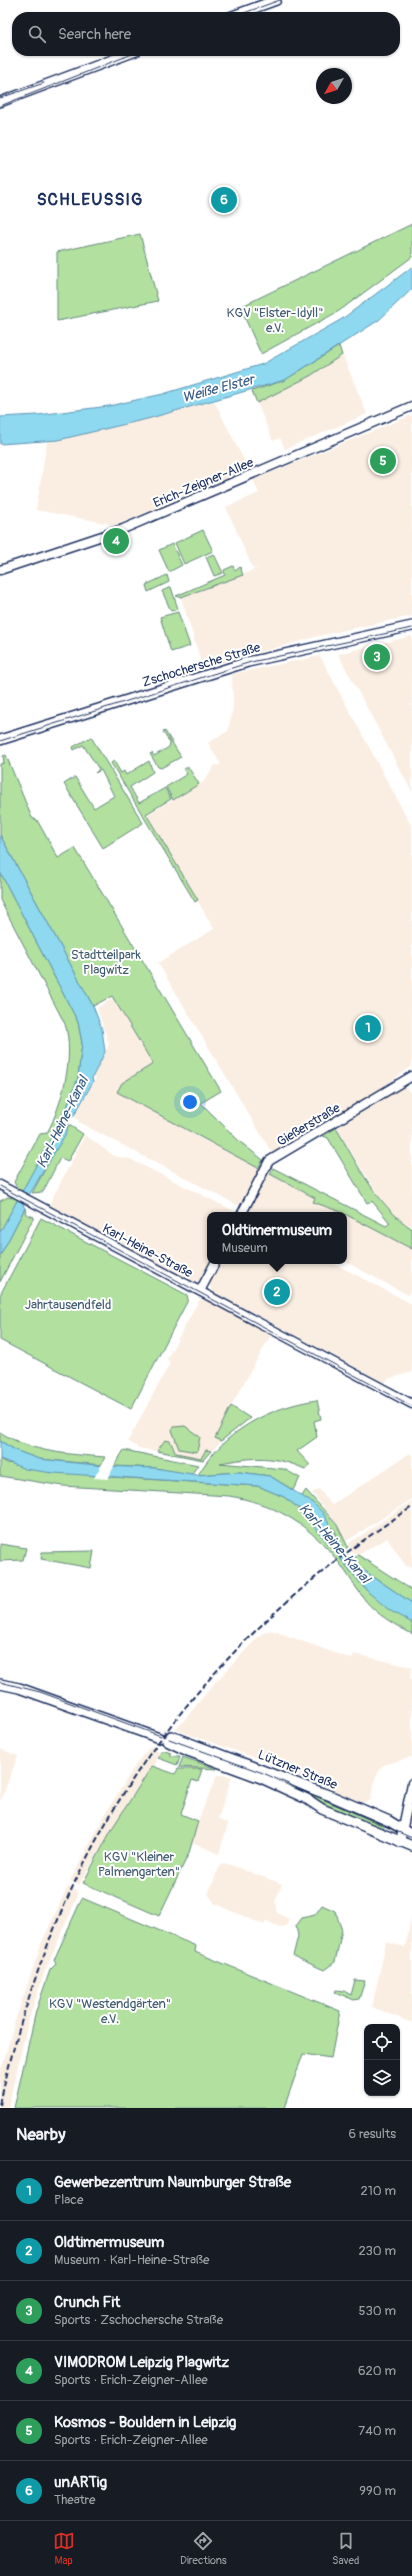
<!DOCTYPE html>
<meta charset="utf-8">
<style>
:root{--surface:#171b24;--page:#242831;--text:#f1f3f6;--muted:#9ea1a6;--line:#363941;--accent:#d93025}
body{margin:0;font-family:Pangolin,sans-serif;background:var(--page);color:var(--text)}
.controls{position:absolute;right:12px;bottom:12px;display:grid;overflow:hidden;border-radius:8px;box-shadow:0 1px 3px #0004}
.controls button{width:36px;height:36px;display:grid;place-items:center;padding:0;border:0;border-bottom:1px solid var(--line);background:var(--surface);color:var(--text);font:20px sans-serif}
.compass{position:absolute;left:316px;top:68px;width:36px;height:36px;border-radius:50%;background:var(--surface);box-shadow:0 1px 3px #0004;rotate:231deg}
.you{position:absolute;left:190px;top:1102px;width:14px;height:14px;margin:-10px;border:3px solid #fff;border-radius:50%;background:#1a73e8;box-shadow:0 0 0 6px #1a73e833}
.badge{display:grid;place-items:center;width:26px;height:26px;border-radius:50%;background:var(--accent);color:#fff;font-size:13px;font-weight:700}
.pin{position:absolute;translate:-50% -50%;border:2px solid #fff;box-shadow:0 1px 4px #0006}
.popup{position:absolute;left:207px;top:1212px;width:140px;height:52px;box-sizing:border-box;display:grid;place-content:center;border-radius:8px;background:var(--surface);filter:drop-shadow(0 1px 3px #0005);font-size:13px;white-space:nowrap;color:var(--muted)}
.popup b{font-size:15px;color:var(--text)}
.popup::after{content:'';position:absolute;left:50%;top:100%;margin-left:-8px;border:8px solid transparent;border-top-color:var(--surface)}
.list{margin:0;padding:0;list-style:none}
h2{display:flex;justify-content:space-between;align-items:center;height:52px;margin:0;padding:0 16px;font-size:17px}
h2 small{font-size:13px;font-weight:400;color:var(--muted)}
.list li{display:grid;grid-template-columns:26px 1fr auto;gap:12px;align-items:center;box-sizing:border-box;height:60px;padding:0 16px;border-top:1px solid var(--line)}
.list b{display:block;font-size:15px;white-space:nowrap}
.list p{margin:0;font-size:13px;white-space:nowrap;color:var(--muted)}
.list em{font-size:13px;font-style:normal;color:var(--muted)}
.icon{flex:none;width:22px;height:22px;fill:none;stroke:currentColor;stroke-width:2;stroke-linecap:round;stroke-linejoin:round}
.map{position:relative;flex:none;width:412px;height:2108px;overflow:hidden}
.search{position:absolute;background:var(--surface);box-shadow:0 1px 3px #0004;left:12px;right:12px;top:12px;height:44px;display:flex;align-items:center;gap:10px;box-sizing:border-box;padding:0 14px;border-radius:16px;color:var(--muted);font-size:15px}
.sheet{height:412px;background:var(--surface)}
nav{display:flex;justify-content:space-around;align-items:center;box-sizing:border-box;height:56px;border-top:1px solid var(--line);background:var(--surface);font-size:11px;color:var(--muted)}
nav a{display:grid;justify-items:center;gap:2px}
nav .on{color:var(--accent)}
.map>svg:first-child{display:block}
.built{fill:#faeee2}
.green{fill:#b1e09f;stroke:#66887e}
.water{fill:#8ed9ef;stroke:#6095b5}
.pier{fill:#fff}
.lines{fill:none;stroke-linecap:round;stroke-linejoin:round}
.secondary-tunnel{stroke:#d1d5df;stroke-width:9;stroke-dasharray:9 4.5;stroke-linecap:butt}
.tertiary-casing{stroke:#1b2f5e;stroke-width:11}
.secondary-casing{stroke:#1b2f5e;stroke-width:12}
.tertiary{stroke:#fff;stroke-width:8}
.secondary{stroke:#fff;stroke-width:9}
.tram{stroke:#1b2f5e;stroke-width:1}
.rail{stroke:#1b2f5e;stroke-width:2;stroke-dasharray:6 3;stroke-linecap:butt}
.labels{text-anchor:middle;stroke-width:4;stroke-linejoin:round;paint-order:stroke}
.park-label{font-size:13px;fill:#405b6e;stroke:#fff}
.street-label{font-size:13px;fill:#1b2f5e;stroke:#fff}
.water-label{font-size:14px;font-style:italic;fill:#385a82;stroke:#fff}
.district-label{font-size:17px;font-weight:bold;letter-spacing:1px;fill:#1b2f5e;stroke:#fff}
</style>
<div class="map">
<svg width="412" height="2108" viewBox="0 0 412 2108">
<rect width="100%" height="100%" fill="#fff"/>
<filter id="ink" filterUnits="userSpaceOnUse"><feTurbulence type="fractalNoise" baseFrequency=".025" numOctaves="2"/><feDisplacementMap in="SourceGraphic" scale="8" xChannelSelector="R" yChannelSelector="G"/><feConvolveMatrix kernelMatrix="1 2 1 2 8 2 1 2 1" color-interpolation-filters="sRGB"/></filter>
<g filter="url(#ink)">
<g class="built">
<path d="M339,346l28,68 -82,35 -5,-11 -7,3 -21,-50 33,-11z"/>
<path d="M214,401l35,69 -133,55 -80,-15 11,-69 100,-22z"/>
<path d="M412,415v201l-90,19 -119,33 -22,-71 56,-20 23,-10 -7,2 -27,-62 33,-14 -6,-13z"/>
<path d="M412,636v156l-74,-138z"/>
<path d="M320,656l92,171v239l-41,29 -99,58 -114,-190 56,-34 -67,-114 56,-33 12,-17h6l-13,-22 20,-12 5,-24 -1,-33z"/>
<path d="M113,998l40,67 -31,18 72,51 64,34 2,-2 3,1 -22,40 -163,-85 1,-2 -5,-3 22,-39 -3,-2 16,-32 -12,-36z"/>
<path d="M405,1086l7,9v134l-21,-18 -15,-19 -40,-64z"/>
<path d="M85,1135l29,21 16,3 106,53 1,3h-27v46h2l-12,21 -7,-1 -144,-76z"/>
<path d="M268,1173l47,25 -1,4 27,10 71,37v38l-4,8 -64,-34v-46h-88l-6,-3 -1,-3z"/>
<path d="M221,1261h108l83,43v68l-24,7 -3,4 -172,-91 -4,-8z"/>
<path d="M199,1300h7l65,35 -40,71 19,12 -29,23 -18,19 -64,-12 -11,-7 42,-78 -3,-4z"/>
<path d="M410,1453l2,3v43l-67,43 -8,-17 -25,-32 7,-4 13,16z"/>
<path d="M412,1501v67l-6,-2 -19,-28 -29,17 -5,-1 -5,-10z"/>
<path d="M271,1630l81,29 2,-5 58,13 -2,11 2,1v78l-29,8 -7,11 -6,25 -8,1 -109,-45 -77,-27 37,-45 29,-31 19,-20z"/>
<path d="M151,1746l9,7 -6,14 -2,-1 -22,33 -51,86 -9,-4 37,-70 31,-50z"/>
<path d="M0,1749l18,7 -18,46z"/>
<path d="M217,1775l15,1 -14,43 10,5 -9,30 -27,-12 6,-21z"/>
<path d="M225,1863l57,21 -7,17 2,12 12,6 -3,7 -6,1 -14,-6 -2,4 -49,-21 -7,-10 12,-29z"/>
<path d="M68,1886l9,4 1,5 -34,79 -15,44 -21,90h-8v-34l15,-53 27,-79z"/>
<path d="M412,1916v107l-40,-16 14,-65 19,5z"/>
</g>
<g class="green">
<path d="M412,224v33l-73,54 -78,43 -21,-47z"/>
<path d="M140,234l18,67 -101,20v-69z"/>
<path d="M339,346l3,9 -32,21 -53,27 -5,-12 33,-11z"/>
<path d="M203,530l10,21 -29,13 -9,-21z"/>
<path d="M172,544l10,21 -13,7 -10,-22z"/>
<path d="M214,554l9,19 -9,3 -8,-19z"/>
<path d="M233,566l2,5 5,-4 3,8 -62,22 -5,-1 49,-21 -1,-5z"/>
<path d="M167,575l2,7 -21,10 -2,-7z"/>
<path d="M171,587l7,22 -7,2 -9,-20z"/>
<path d="M178,612l12,34 -19,6 -11,-35z"/>
<path d="M165,731l16,26 -20,11 -3,-1 -8,-13 2,-1 2,3 15,-9 1,-4 -7,-11z"/>
<path d="M91,737l52,86 -40,25 -39,-64 11,-7 19,31 20,-12 -13,-26 -6,3 4,-4 -16,-24 -9,5 -1,-3z"/>
<path d="M6,755l26,63 5,2 21,38 17,-10 146,243 -20,12 38,38 24,19 -5,8 -141,-76 5,-9 31,-19 -41,-68 -19,10 -93,-171v-71l4,-1 -1,-7z"/>
<path d="M114,761l7,12 3,-2 2,4 23,-14 4,11 -23,15 9,16 26,-15 6,11 -25,15 52,86 -3,2 -84,-139z"/>
<path d="M188,767l11,17 -26,16 -7,-13 21,-13 -3,-5z"/>
<path d="M0,872l78,150 4,21 -4,35 -12,34 -66,120v-31l8,-4 4,1 5,-10 -3,-6 26,-48 7,-1c15,-28 28,-77 18,-109l-65,-124z"/>
<path d="M69,1125l14,9 -15,27 -8,-3 -17,34 -11,1z"/>
<path d="M336,1128c21,36 41,77 76,101v20l-71,-37 -28,-10 2,-4 -45,-24 3,-6 113,58 4,-3 -18,-22 -5,2 -39,-65 -5,-2z"/>
<path d="M25,1208l1,6 8,3 -34,65v-26z"/>
<path d="M41,1218l146,77 1,5 -57,109 -131,-69v-45z"/>
<path d="M317,1400l4,19 -7,2 3,16 -20,14 13,14 -5,4c-32,-14 -51,-12 -85,-6l64,6 16,9 -7,12 -23,-14 -31,-4 -41,3c25,-43 70,-68 119,-75z"/>
<path d="M231,1406l19,12 -29,23 -6,-3z"/>
<path d="M185,1426l15,11 -3,15 -18,-3 -7,-19 2,-3z"/>
<path d="M0,1432c32,21 68,22 105,25l-4,8 -62,-6 -22,-8 -17,-10z"/>
<path d="M165,1440l5,1 6,12 25,5 5,-8 5,1 -8,9 -46,-9z"/>
<path d="M124,1450l74,15 -7,10 -36,-7 -41,-2z"/>
<path d="M0,1459l7,4 88,13 163,10 26,11 16,12 67,82 45,32v11c-17,-9 -35,-19 -47,-34 -11,-14 -20,-31 -32,-45 -28,-33 -61,-52 -104,-59l-166,-10 -63,-10z"/>
<path d="M306,1490l31,35 11,22 -5,3 -9,-21 -32,-33z"/>
<path d="M0,1544l26,4 -3,12 -23,1z"/>
<path d="M94,1551l-3,17 -50,-9 1,-7z"/>
<path d="M358,1555l54,35v13l-62,-42z"/>
<path d="M162,1750l9,3v3h9l-3,9 -19,-7z"/>
<path d="M183,1757l34,12 -38,-2z"/>
<path d="M152,1766l23,8 3,-5h24l-4,13 -6,-2 -11,34 17,7 -9,32 -30,63 -76,-33 30,-56z"/>
<path d="M263,1772l121,52 -2,5 -121,-52z"/>
<path d="M82,1898l114,48 -1,6 145,59 -9,47 -28,-4 -19,54h-270l22,-97 14,-41 6,-6 -2,-4z"/>
<path d="M322,1905l13,6 7,19 -7,32 -11,8 -31,-14 5,-20 -2,-10 6,-8 13,-3z"/>
<path d="M355,1980l10,1 -6,18 -5,1 -19,-8 1,-2 8,1 7,4z"/>
</g>
<g class="water">
<path d="M412,267v22l-33,31 -94,60 -138,39 -89,21 -58,4v-27l38,-2 71,-9 54,-12 100,-30 79,-45z"/>
<path d="M0,835l93,171 9,23 3,23 -13,26 1,4 -18,32c-9,6 -7,12 -10,21l-42,70 2,3 -25,48v-24l65,-120 13,-34 4,-35 -4,-21 -78,-150z"/>
<path d="M0,1441l17,10 22,8 66,7 50,2 43,7 41,-3 31,4 43,27 10,10 27,48 62,42v20l-23,-13 -22,-19 -67,-82 -16,-12 -26,-11 -205,-13 -28,-4 -25,-10z"/>
</g>
<path class="pier" d="M102,1464h13l-7,15 -14,-1z"/>
<g class="lines">
<path class="secondary-tunnel" d="M162,1733l9,3"/>
<g class="tertiary-casing">
<g id="tertiary">
<path d="M0,570l123,-41 289,-123"/>
<path d="M0,1185l412,219"/>
<path d="M241,1215l28,-54 143,-85"/>
<path d="M200,1291l16,-30"/>
<path d="M400,1842l12,-59"/>
</g>
</g>
<g class="secondary-casing">
<g id="secondary">
<path d="M230,17l46,-17"/>
<path d="M0,102l136,-51"/>
<path d="M0,740l248,-78 164,-36"/>
<path d="M0,1684l19,4 140,50"/>
<path d="M171,1736l160,60 58,25 23,14"/>
<path d="M167,1741l21,10 73,27 46,21 15,10 90,37"/>
</g>
</g>
<use href="#tertiary" class="tertiary"/>
<use href="#secondary" class="secondary"/>
<g class="tram">
<path d="M233,17l47,-17"/>
<path d="M0,98l44,-15"/>
<path d="M0,106l140,-55"/>
<path d="M0,741l251,-79 161,-34"/>
<path d="M0,1186l412,220"/>
<path d="M0,1682l40,10 121,44"/>
<path d="M169,1739l94,34 149,65"/>
</g>
<path class="rail" d="M0,2104c57,-259 189,-452 412,-597"/>
</g>
</g>
<g class="labels">
<g class="park-label">
<text x="275" y="317">KGV "Elster-Idyll"<tspan x="275" dy="15">e.V.</tspan></text>
<text x="106" y="959">Stadtteilpark<tspan x="106" dy="15">Plagwitz</tspan></text>
<text x="68" y="1309">Jahrtausendfeld</text>
<text x="139" y="1861">KGV "Kleiner<tspan x="139" dy="15">Palmengarten"</tspan></text>
<text x="110" y="2008">KGV "Westendgärten"<tspan x="110" dy="15">e.V.</tspan></text>
</g>
<g class="street-label">
<text transform="translate(203 482) rotate(-23)" y="5">Erich-Zeigner-Allee</text>
<text transform="translate(201 664) rotate(-17)" y="5">Zschochersche Straße</text>
<text transform="translate(308 1124) rotate(-31)" y="5">Gießerstraße</text>
<text transform="translate(148 1250) rotate(28)" y="5">Karl-Heine-Straße</text>
<text transform="translate(298 1769) rotate(22)" y="5">Lützner Straße</text>
</g>
<g class="water-label">
<text transform="translate(218 388) rotate(-15)" y="5">Weiße Elster</text>
<text transform="translate(62 1122) rotate(-64)" y="5">Karl-Heine-Kanal</text>
<text transform="translate(335 1543) rotate(49)" y="5">Karl-Heine-Kanal</text>
</g>
<g class="district-label">
<text x="90" y="205">SCHLEUSSIG</text>
</g>
</g>
</svg>
<div class="controls">
<button><svg class="icon" aria-label="locate" viewBox="0 0 24 24"><circle cx="12" cy="12" r="6"/><path d="M12 2v4M12 18v4M2 12h4M18 12h4"/></svg></button>
<button><svg class="icon" aria-label="layers" viewBox="0 0 24 24"><path d="M12 4l9 5-9 5-9-5zM3 14l9 5 9-5"/></svg></button>
</div>
<svg class="compass" viewBox="-18 -18 36 36"><path d="M0-13l5 13h-10z" fill="#e53935"/><path d="M0 13l5-13h-10z" fill="#9ea1a6"/></svg>
<div class="you"></div>
<div class="pin badge" style="left:368px;top:1028px;background:#0f9aa8">1</div>
<div class="pin badge" style="left:277px;top:1292px;background:#0f9aa8">2</div>
<div class="popup"><b>Oldtimermuseum</b>Museum</div>
<div class="pin badge" style="left:377px;top:657px;background:#2e9e5b">3</div>
<div class="pin badge" style="left:116px;top:541px;background:#2e9e5b">4</div>
<div class="pin badge" style="left:383px;top:461px;background:#2e9e5b">5</div>
<div class="pin badge" style="left:224px;top:200px;background:#0f9aa8">6</div>
<div class="search"><svg class="icon" aria-label="search" viewBox="0 0 24 24"><circle cx="10" cy="10" r="6"/><path d="M15 15l6 6"/></svg>Search here</div>
</div>
<section class="sheet">
<h2>Nearby<small>6 results</small></h2>
<ul class="list">
<li><span class="badge" style="background:#0f9aa8">1</span><div><b>Gewerbezentrum Naumburger Straße</b><p>Place</p></div><em>210 m</em></li>
<li><span class="badge" style="background:#0f9aa8">2</span><div><b>Oldtimermuseum</b><p>Museum · Karl-Heine-Straße</p></div><em>230 m</em></li>
<li><span class="badge" style="background:#2e9e5b">3</span><div><b>Crunch Fit</b><p>Sports · Zschochersche Straße</p></div><em>530 m</em></li>
<li><span class="badge" style="background:#2e9e5b">4</span><div><b>VIMODROM Leipzig Plagwitz</b><p>Sports · Erich-Zeigner-Allee</p></div><em>620 m</em></li>
<li><span class="badge" style="background:#2e9e5b">5</span><div><b>Kosmos - Bouldern in Leipzig</b><p>Sports · Erich-Zeigner-Allee</p></div><em>740 m</em></li>
<li><span class="badge" style="background:#0f9aa8">6</span><div><b>unARTig</b><p>Theatre</p></div><em>990 m</em></li>
</ul>
</section>
<nav>
<a class="on"><svg class="icon" aria-label="map" viewBox="0 0 24 24"><path d="M3 6l6-2 6 2 6-2v14l-6 2-6-2-6 2zM9 4v14M15 6v14"/></svg>Map</a>
<a><svg class="icon" aria-label="directions" viewBox="0 0 24 24"><path d="M12 3l9 9-9 9-9-9zM9 14v-3h6M13 9l2 2-2 2"/></svg>Directions</a>
<a><svg class="icon" aria-label="saved" viewBox="0 0 24 24"><path d="M7 4h10v16l-5-4-5 4z"/></svg>Saved</a>
</nav>
